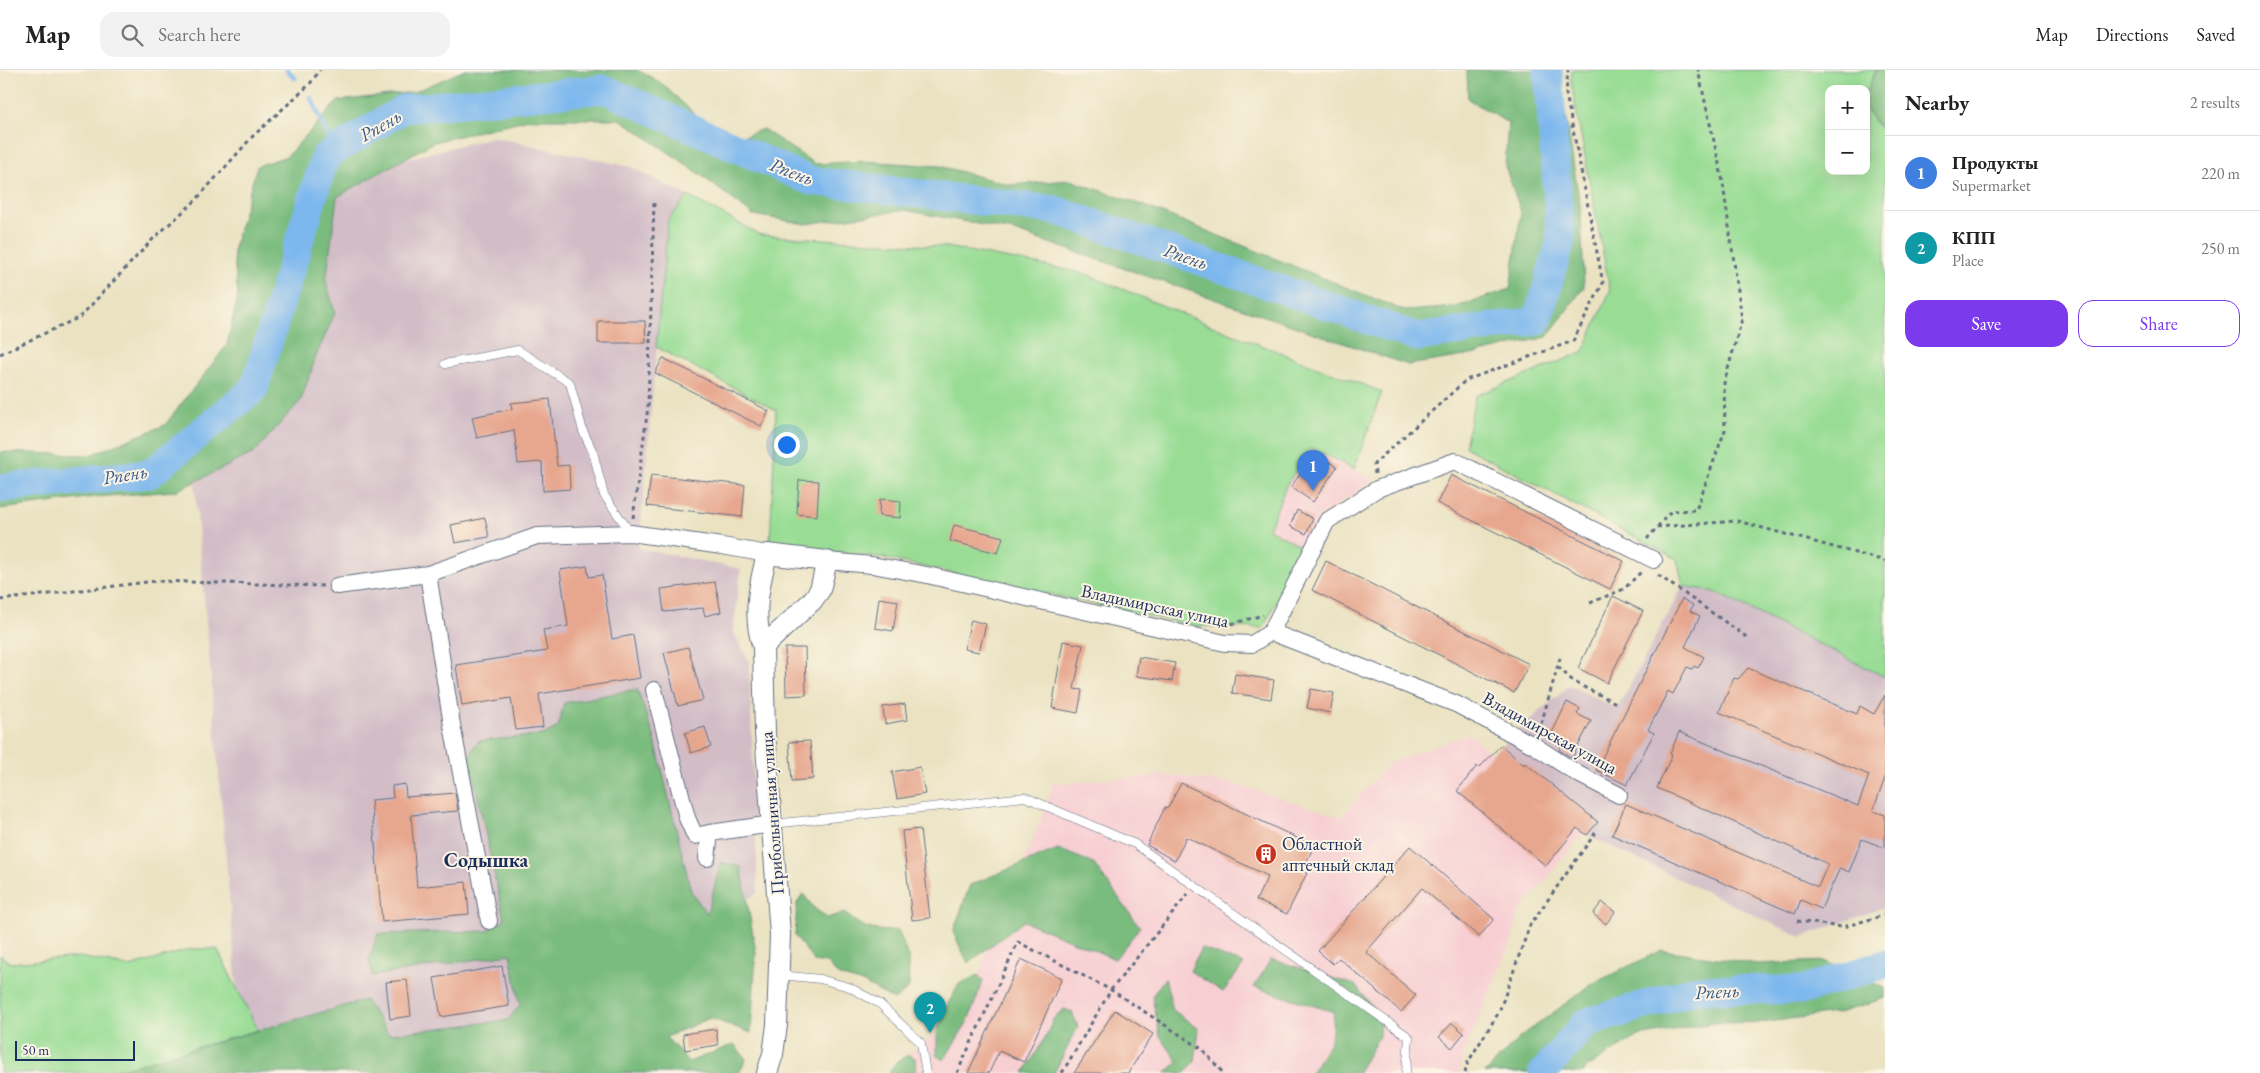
<!DOCTYPE html>
<meta charset="utf-8">
<style>
:root{--surface:#fff;--page:#f2f2f2;--text:#222;--muted:#767676;--line:#e0e0e0;--accent:#7c3aed}
body{margin:0;font-family:"EB Garamond",serif;background:var(--page);color:var(--text)}
.controls{position:absolute;right:15px;top:15px;display:grid;overflow:hidden;border-radius:10px;box-shadow:0 5px 20px #0002}
.controls button{width:45px;height:45px;display:grid;place-items:center;padding:0;border:0;border-bottom:1px solid var(--line);background:var(--surface);color:var(--text);font:25px sans-serif}
.scale{position:absolute;left:15px;bottom:12px;width:120px;box-sizing:border-box;padding-left:5px;border:2px solid #1b2f5e;border-top:0;font-size:14px;line-height:18px;white-space:nowrap;color:#1b2f5e;-webkit-text-stroke:4px #fcf5e5;paint-order:stroke}
.you{position:absolute;left:786px;top:374px;width:18px;height:18px;margin:-12px;border:4px solid #fff;border-radius:50%;background:#1a73e8;box-shadow:0 0 0 8px #1a73e833}
.badge{display:grid;place-items:center;width:32px;height:32px;border-radius:50%;background:var(--accent);color:#fff;font-size:16px;font-weight:700}
.pin{position:absolute;translate:-50% -41px;filter:drop-shadow(0 1px 2px #0008)}
.pin::after{content:'';position:absolute;top:26px;width:18px;height:15px;background:inherit;clip-path:polygon(0 0,100% 0,50% 100%)}
.list{margin:0;padding:0;list-style:none}
h2{display:flex;justify-content:space-between;align-items:center;height:65px;margin:0;padding:0 20px;font-size:21px}
h2 small{font-size:16px;font-weight:400;color:var(--muted)}
.list li{display:grid;grid-template-columns:32px 1fr auto;gap:15px;align-items:center;box-sizing:border-box;height:75px;padding:0 20px;border-top:1px solid var(--line)}
.list b{display:block;font-size:19px;white-space:nowrap}
.list p{margin:0;font-size:16px;white-space:nowrap;color:var(--muted)}
.list em{font-size:16px;font-style:normal;color:var(--muted)}
.actions{display:flex;gap:10px;padding:15px 20px}
.actions a{flex:1;padding:11px 0;border:1px solid var(--accent);border-radius:15px;text-align:center;font-size:18px;color:var(--accent)}
.actions .main{background:var(--accent);color:#fff}
.icon{flex:none;width:28px;height:28px;fill:none;stroke:currentColor;stroke-width:2;stroke-linecap:round;stroke-linejoin:round}
.map{position:relative;flex:none;width:1885px;height:1003px;overflow:hidden}
header{display:flex;align-items:center;gap:30px;box-sizing:border-box;height:70px;padding:0 25px;background:var(--surface);border-bottom:1px solid var(--line)}
header strong{font-size:24px}
nav{display:flex;gap:28px;margin-inline-start:auto;font-size:18px}
.search{width:350px;height:45px;background:var(--page);display:flex;align-items:center;gap:12px;box-sizing:border-box;padding:0 18px;border-radius:15px;color:var(--muted);font-size:19px}
main{display:flex}
aside{flex:1;background:var(--surface)}
.map>svg:first-child{display:block}
.built{fill:#f7cfd3}
.industrial{fill:#d2bdc7}
.green{fill:#99dd95;stroke:#5a867a;fill-rule:evenodd}
.forest{fill:#7abc7e;stroke:#4a766e}
.lines{fill:none;stroke-linecap:round;stroke-linejoin:round}
.stream{stroke:#7cb7ee;stroke-width:5}
.river{stroke:#7cb7ee;stroke-width:29}
.building{fill:#e7a78f}
.service-casing{stroke:#636e81;stroke-width:9}
.minor-casing{stroke:#636e81;stroke-width:18}
.tertiary-casing{stroke:#636e81;stroke-width:22}
.path{stroke:#636e81;stroke-width:3;stroke-dasharray:4 4;stroke-linecap:butt}
.service{stroke:#fff;stroke-width:8}
.minor{stroke:#fff;stroke-width:16}
.tertiary{stroke:#fff;stroke-width:20}
.labels{text-anchor:middle;stroke-width:4;stroke-linejoin:round;paint-order:stroke}
.street-label{font-size:18px;fill:#1b2f5e;stroke:#fcf5e5}
.poi-label{font-size:18px;fill:#1b2f5e;stroke:#fcf5e5;text-anchor:start}
.water-label{font-size:19px;font-style:italic;fill:#385889;stroke:#fcf5e5}
.quarter-label{font-size:20px;font-weight:bold;fill:#1b2f5e;stroke:#fcf5e5}
</style>
<header>
<strong>Map</strong>
<div class="search"><svg class="icon" aria-label="search" viewBox="0 0 24 24"><circle cx="10" cy="10" r="6"/><path d="M15 15l6 6"/></svg>Search here</div>
<nav><a>Map</a><a>Directions</a><a>Saved</a></nav>
</header>
<main>
<div class="map">
<svg width="1885" height="1003" viewBox="0 0 1885 1003">
<rect width="100%" height="100%" fill="#fcf5e5"/>
<filter id="ink" filterUnits="userSpaceOnUse"><feTurbulence type="fractalNoise" baseFrequency=".02" numOctaves="2"/><feDisplacementMap in="SourceGraphic" scale="10" xChannelSelector="R" yChannelSelector="G"/><feConvolveMatrix kernelMatrix="1 2 1 2 8 2 1 2 1" color-interpolation-filters="sRGB"/></filter>
<filter id="wash" filterUnits="userSpaceOnUse"><feTurbulence type="fractalNoise" baseFrequency=".0096" numOctaves="4" result="noise"/><feDisplacementMap in="SourceGraphic" scale="20" xChannelSelector="R" yChannelSelector="G"/><feGaussianBlur stdDeviation="1.12" result="paint"/><feColorMatrix in="noise" values="0 0 0 0 0 0 0 0 0 0 0 0 0 0 0 0 0 1.4 0 .05"/><feComposite in="paint" operator="in"/></filter>
<g filter="url(#wash)">
<rect width="100%" height="100%" fill="#eae2c1"/>
<g class="built">
<path d="M1311,378l43,21 20,12 -54,36 -16,31 -35,-19 17,-43z"/>
<path d="M1469,664l36,31 9,12 70,56 -65,79 -7,28 -48,113 -5,20h-562l11,-18 29,-23 12,14 97,-240 6,-22 110,-9 73,9 106,33 48,-54z"/>
</g>
<g class="industrial">
<path d="M493,67l138,30 57,29 -20,24 -29,328 102,21 -8,63 16,29 9,231 -193,140 -322,28 -54,-642 124,-236z"/>
<path d="M1683,516l32,6 170,85v230l-84,30 -214,-102 -73,-58 -9,-12 -13,-11 78,-69 47,24z"/>
</g>
<g class="green">
<path d="M1572,0h313v607l-170,-85 -32,-6 -6,-27 -212,-112 10,-51 108,-44 27,-61 -39,-209zM1829,19h37v82h-37z"/>
<path d="M688,126l73,39 186,12 136,26 144,59 155,60 -28,77 -43,-21 -25,38 -17,43 35,19 -41,80 -68,-2 -316,-69 -109,-13 6,-134 -120,-63 12,-127z"/>
<path d="M191,879h26l41,81 -150,43h-108v-118l10,8 70,-6 50,10z"/>
</g>
<g class="forest">
<path d="M465,0h172l23,12 66,61 37,-14 52,35 48,-3 77,5 70,19 60,-5 75,26 260,105 51,-4 54,-18 11,-77 -16,-46 3,-43 -40,-24 -1,-29h91l23,141 3,76 -37,50 -76,18 -63,10 -394,-134 -109,-21 -99,14 -53,-9 -60,-46 -73,-50h-91l-95,23 -97,55 -11,85 9,31 -18,41 -16,46 -47,53 -78,38 -81,6 -95,12v-57l90,3 75,-30 62,-80 11,-50 -5,-44 24,-85 30,-10 51,-55 76,-9z"/>
<path d="M1876,0h9v62c-26,-22 -22,-34 -9,-62z"/>
<path d="M637,619l17,47 37,155 16,23 14,-52 20,5 15,85 -5,81 -41,-15 -44,19 23,25 45,-18 12,15 -7,14h-631l257,-73 24,34 119,-14 12,-15 -10,-51 -138,22 -3,-17 9,-25 109,-3 17,-11 -35,-164 9,-15 65,-6 15,-8 6,-24z"/>
<path d="M1058,779l35,14 47,64 -25,32 -91,-38 -56,42 -15,-31 17,-47z"/>
<path d="M803,824l11,14 13,10 18,-5c17,16 30,19 53,17l10,27 1,31 -15,12 -30,-17 -25,-7 -12,-13 -12,-1 -20,-26 2,-33z"/>
<path d="M1201,878l43,16 -21,28 -33,-21z"/>
<path d="M1662,880l96,14 66,-3 61,27v10l-43,14 -74,10 -55,1 -75,13 -52,32 -2,5h-99l34,-35 73,-54z"/>
<path d="M1271,889l84,26 25,32 -1,20 -22,36h-46l20,-32 3,-29 -80,-25z"/>
<path d="M978,905l5,6 -15,40 -24,39 -7,-4v-24l8,-23 14,-25z"/>
<path d="M1165,908l8,32 26,19 -4,32 -10,12h-20l13,-11 -18,-26 -8,-40z"/>
<path d="M1064,939l8,3 6,15 -24,46h-30l25,-42 4,-12z"/>
<path d="M908,985l7,3 1,15h-27l7,-11z"/>
</g>
<g class="lines">
<g class="stream">
<path d="M287,0l8,8"/>
<path d="M311,28l24,53"/>
</g>
<g class="river">
<path d="M0,418l150,-14 104,-85 71,-232 78,-48 201,-20 207,92 244,29 362,127 120,-16 24,-81 -13,-170"/>
<path d="M1543,1003l42,-50 113,-34 105,1 82,-26"/>
</g>
</g>
<g id="blocks">
<g class="building">
<path d="M598,251h47l1,22h-48z"/>
<path d="M663,288l106,53 -8,15 -106,-53z"/>
<path d="M550,329l7,67 12,-1 1,24 -27,2 -1,-29 -24,2 -4,-34 -37,8 -5,-21 40,-8 -1,-6z"/>
<path d="M1315,382l22,15 -24,35 -22,-15z"/>
<path d="M651,405l94,10 -3,32 -95,-11z"/>
<path d="M1451,405l173,86 -14,28 -173,-86z"/>
<path d="M799,410l20,1 -2,35 -20,-2z"/>
<path d="M880,429l21,2 -1,17 -21,-2z"/>
<path d="M1297,440l16,9 -7,15 -16,-8z"/>
<path d="M485,448l4,19 -34,6 -4,-18z"/>
<path d="M954,455l49,12 -5,16 -48,-12z"/>
<path d="M1326,491l203,103 -15,29 -202,-103z"/>
<path d="M587,496l2,11 13,-2 10,64 21,-4 7,43 -101,16 4,33 -27,3 -5,-32 -49,8 -6,-41 91,-14 -4,-21 25,-4 -8,-56z"/>
<path d="M715,512l6,30 -16,4 -2,-8 -39,4 -3,-23z"/>
<path d="M1613,526l30,15 -36,72 -29,-15z"/>
<path d="M879,528l19,3 -5,30 -18,-3z"/>
<path d="M1682,529l11,6 -3,6 10,5 -15,31 19,10 -6,11 -4,-2 -2,3 -5,-2 -14,27 -5,-3 -20,39 6,3 -27,52 -31,-15z"/>
<path d="M971,550l15,4 -7,28 -15,-3z"/>
<path d="M1063,571l20,4 -9,44 8,1 -4,23 -26,-5z"/>
<path d="M688,577l15,53 -25,6 -14,-53z"/>
<path d="M785,578h20l1,47 -20,1z"/>
<path d="M1139,587l36,6 -3,18 -36,-5z"/>
<path d="M1748,598l109,46 3,-8 14,8 11,-19v83l-12,33 12,4v33l-23,-9 -13,33 -9,-4 -19,41 -20,-9 -6,14 -183,-79 14,-31 192,83 10,-23 -171,-76 15,-33 -2,-1 9,-22 179,74 11,-31 -150,-63 15,-34 4,1z"/>
<path d="M1235,604l39,6 -3,19 -39,-6z"/>
<path d="M1311,619l23,4 -4,20 -23,-5z"/>
<path d="M1567,632l13,7 -3,5 14,7 -19,37 -13,-8 3,-5 -13,-6z"/>
<path d="M905,634l2,16 -22,4 -2,-17z"/>
<path d="M705,657l6,20 -20,6 -6,-20z"/>
<path d="M810,671l3,38 -21,2 -3,-39z"/>
<path d="M1501,675l23,20 1,-2 73,59 -11,13 -10,-7 -31,38 -89,-75 20,-25 2,2z"/>
<path d="M920,697l5,27 -28,5 -5,-27z"/>
<path d="M1181,713l133,63 -12,25 5,2 -20,41 -31,-14 12,-24 -82,-39 -11,24 -28,-16 18,-38 3,1z"/>
<path d="M405,714l1,13 49,-4 3,18 -47,4 6,72 49,-5 3,32 -87,8 -11,-122 22,-2 -1,-12z"/>
<path d="M920,759l10,89 -18,2 -10,-89z"/>
<path d="M1410,776l84,73 -15,18 -57,-49 -56,64 50,43 -15,17 -62,-54 -6,6 -15,-13z"/>
<path d="M1602,832l13,10 -9,12 -13,-10z"/>
<path d="M1021,889l41,19 -38,84 -25,-11 -10,22h-21z"/>
<path d="M502,896l7,40 -68,11 -7,-39z"/>
<path d="M407,910l4,36 -21,3 -4,-37z"/>
<path d="M1115,940l38,24 -25,39h-54z"/>
<path d="M1452,953l12,10 -12,15 -13,-11z"/>
<path d="M716,959l2,16 -33,5 -2,-16z"/>
</g>
</g>
</g>
<g filter="url(#ink)">
<use href="#blocks" fill-opacity="0" stroke="#636e81" stroke-width="1"/>
<g class="lines">
<g class="service-casing">
<g id="service">
<path d="M445,294l73,-14 52,33 13,48 10,21 11,43 26,37"/>
<path d="M773,754l252,-27 110,47 274,193 -3,36"/>
<path d="M780,905l40,4 29,8 31,17 41,39 5,30"/>
</g>
</g>
<g class="minor-casing">
<g id="minor">
<path d="M827,491l45,4 55,10 298,68 27,1 19,-12"/>
<path d="M428,504l24,151 37,196"/>
<path d="M337,516l91,-12 109,-38 94,-3 91,13 45,8"/>
<path d="M1271,562l56,-111 50,-32 78,-28 199,99"/>
<path d="M1271,562l185,72 79,42 43,28 41,21"/>
<path d="M654,620l33,128 8,18 15,-3"/>
<path d="M707,788l3,-25 63,-9"/>
</g>
</g>
<g class="tertiary-casing">
<path id="tertiary" d="M763,577l49,-46 8,-11 7,-29 -60,-7c-8,32 -15,62 -4,93l2,86 15,201 -3,91 -4,29 -6,19"/>
</g>
<g class="path">
<path d="M0,284l80,-37 73,-78 42,-38 58,-65 56,-51 11,-15"/>
<path d="M1375,404l-1,-10 92,-84 107,-39 30,-58 -37,-189 2,-24"/>
<path d="M633,448l15,-111 6,-204"/>
<path d="M1657,457l80,-6 148,40"/>
<path d="M1647,469l24,-28 25,-1 29,-80 -1,-47 18,-64 -20,-142 -24,-107"/>
<path d="M1658,505l90,63"/>
<path d="M0,530l156,-19 167,5"/>
<path d="M1590,533l34,-14 18,-18"/>
<path d="M1224,556l39,-11"/>
<path d="M1558,597l16,15 42,21"/>
<path d="M1539,661l22,-76"/>
<path d="M1797,851l46,6 42,-12"/>
<path d="M957,1003l61,-131 93,48 91,59 21,24"/>
<path d="M1062,1003l49,-83 77,-96"/>
<path d="M1465,1003l3,-11 31,-50 31,-87 66,-93"/>
</g>
<use href="#service" class="service"/>
<use href="#minor" class="minor"/>
<use href="#tertiary" class="tertiary"/>
</g>
</g>
<defs>
<g id="building-disc" transform="scale(1.125)"><circle r="9.5" fill="#c8321e" stroke="#fcf5e5"/><path d="M-4-6H4V6H1V3H-1V6H-4ZM-2.5-4.3h1.7v1.8h-1.7ZM.8-4.3h1.7v1.8H.8ZM-2.5-1h1.7V.8h-1.7ZM.8-1h1.7V.8H.8Z" fill="#fff"/></g>
</defs>
<g fill-rule="evenodd">
<use href="#building-disc" x="1266" y="784"/>
</g>
<g class="labels">
<g class="street-label">
<text transform="translate(1155 536) rotate(12)" y="6">Владимирская улица</text>
<text transform="translate(1550 663) rotate(29)" y="6">Владимирская улица</text>
<text transform="translate(772 743) rotate(-94)" y="6">Прибольничная улица</text>
</g>
<g class="poi-label">
<text x="1282" y="780">Областной<tspan x="1282" dy="21">аптечный склад</tspan></text>
</g>
<g class="water-label">
<text transform="translate(380 55) rotate(-30)" y="7">Рпень</text>
<text transform="translate(792 101) rotate(21)" y="7">Рпень</text>
<text transform="translate(1186 186) rotate(19)" y="7">Рпень</text>
<text transform="translate(125 404) rotate(-9)" y="7">Рпень</text>
<text transform="translate(1717 921) rotate(-3)" y="7">Рпень</text>
</g>
<g class="quarter-label">
<text x="486" y="797">Содышка</text>
</g>
</g>
</svg>
<div class="controls">
<button>+</button>
<button>−</button>
</div>
<div class="scale">50 m</div>
<div class="you"></div>
<div class="pin badge" style="left:1313px;top:421px;background:#3f7fe0">1</div>
<div class="pin badge" style="left:930px;top:963px;background:#0f9aa8">2</div>
</div>
<aside>
<h2>Nearby<small>2 results</small></h2>
<ul class="list">
<li><span class="badge" style="background:#3f7fe0">1</span><div><b>Продукты</b><p>Supermarket</p></div><em>220 m</em></li>
<li><span class="badge" style="background:#0f9aa8">2</span><div><b>КПП</b><p>Place</p></div><em>250 m</em></li>
</ul>
<div class="actions"><a class="main">Save</a><a>Share</a></div>
</aside>
</main>
